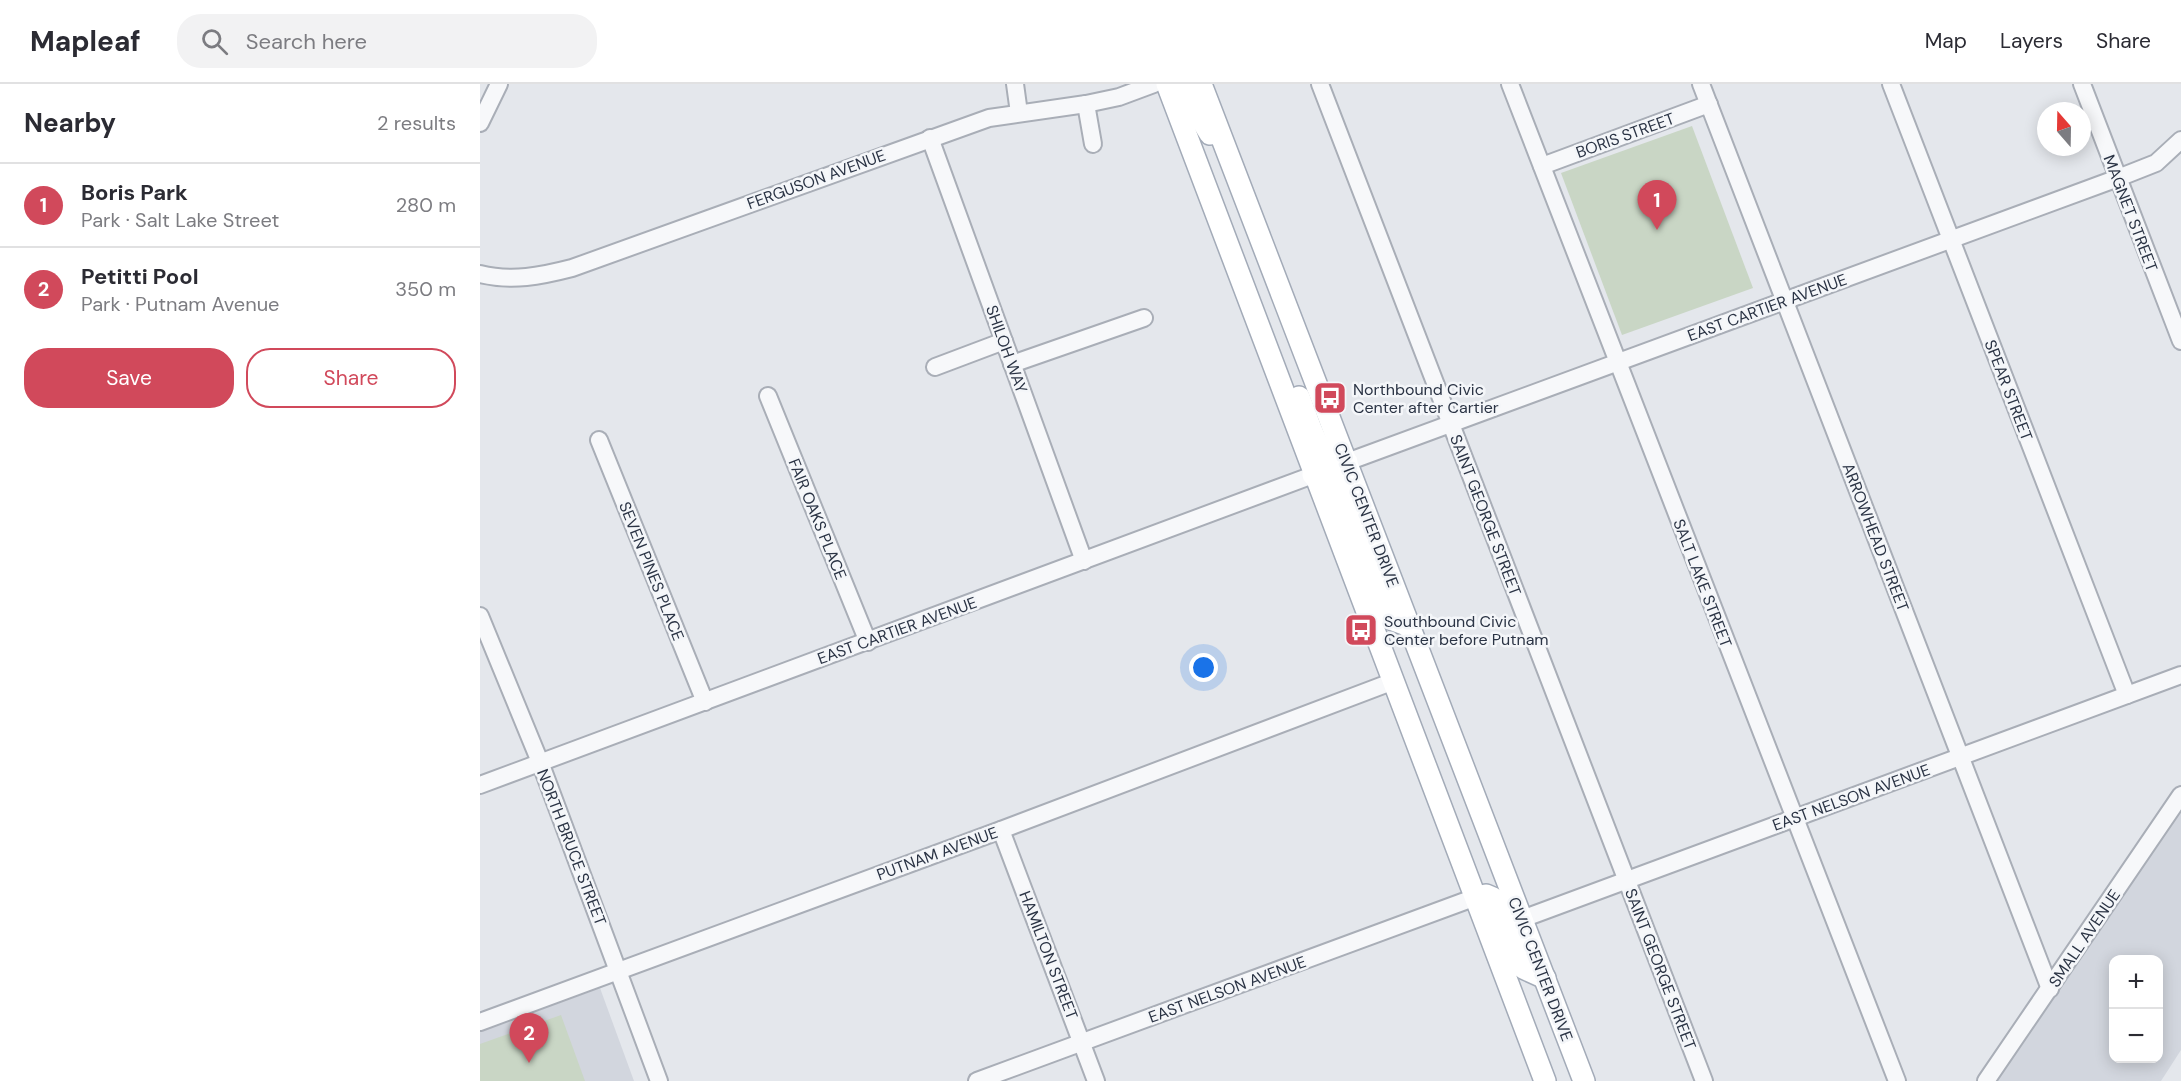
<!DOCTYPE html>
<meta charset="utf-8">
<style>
:root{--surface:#fff;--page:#f2f2f3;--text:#2b2b33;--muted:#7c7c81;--line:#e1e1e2;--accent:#d1495b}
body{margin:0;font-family:"DM Sans",sans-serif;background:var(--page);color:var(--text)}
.controls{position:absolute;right:18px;bottom:18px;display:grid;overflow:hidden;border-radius:12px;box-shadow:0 3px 15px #0003}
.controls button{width:54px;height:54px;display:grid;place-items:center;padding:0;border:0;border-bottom:2px solid var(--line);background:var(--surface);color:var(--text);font:30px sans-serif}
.compass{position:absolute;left:1557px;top:18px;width:54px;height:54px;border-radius:50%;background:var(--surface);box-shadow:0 3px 15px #0003;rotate:340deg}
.you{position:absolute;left:724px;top:584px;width:21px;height:21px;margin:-15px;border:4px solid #fff;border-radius:50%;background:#1a73e8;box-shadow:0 0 0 9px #1a73e833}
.badge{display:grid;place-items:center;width:39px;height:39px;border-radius:50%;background:var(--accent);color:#fff;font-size:20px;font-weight:700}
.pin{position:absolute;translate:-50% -50px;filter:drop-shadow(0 2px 3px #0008)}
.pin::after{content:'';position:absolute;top:32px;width:21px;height:18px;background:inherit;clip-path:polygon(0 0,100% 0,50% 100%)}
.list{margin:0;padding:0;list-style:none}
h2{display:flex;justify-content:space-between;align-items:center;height:78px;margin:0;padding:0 24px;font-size:26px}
h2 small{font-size:20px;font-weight:400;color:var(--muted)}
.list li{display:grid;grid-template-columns:39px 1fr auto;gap:18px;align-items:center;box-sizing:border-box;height:84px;padding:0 24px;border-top:2px solid var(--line)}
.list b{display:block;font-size:22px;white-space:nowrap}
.list p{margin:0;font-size:20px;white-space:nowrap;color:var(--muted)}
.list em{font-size:20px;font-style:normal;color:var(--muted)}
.actions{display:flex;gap:12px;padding:18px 24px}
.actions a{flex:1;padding:14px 0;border:2px solid var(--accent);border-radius:24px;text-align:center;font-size:21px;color:var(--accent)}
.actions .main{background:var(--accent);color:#fff}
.icon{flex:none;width:33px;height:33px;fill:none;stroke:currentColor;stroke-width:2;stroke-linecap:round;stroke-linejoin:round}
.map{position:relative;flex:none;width:1701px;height:997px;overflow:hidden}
header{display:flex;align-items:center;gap:36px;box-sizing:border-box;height:84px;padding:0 30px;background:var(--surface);border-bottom:2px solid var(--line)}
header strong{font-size:28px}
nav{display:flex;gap:33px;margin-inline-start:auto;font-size:21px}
.search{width:420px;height:54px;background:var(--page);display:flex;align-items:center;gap:15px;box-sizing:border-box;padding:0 21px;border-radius:24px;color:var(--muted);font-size:22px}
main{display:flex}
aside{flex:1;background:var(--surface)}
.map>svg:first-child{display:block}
.built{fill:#d2d6de;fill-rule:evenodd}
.green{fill:#c9d6c5}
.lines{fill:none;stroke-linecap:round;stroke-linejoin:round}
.minor-casing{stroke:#a9aeb7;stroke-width:20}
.major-casing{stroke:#a3abb8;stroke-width:24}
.minor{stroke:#f7f8fa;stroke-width:16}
.major{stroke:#fff;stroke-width:21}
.labels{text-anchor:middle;stroke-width:5;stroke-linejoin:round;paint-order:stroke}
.street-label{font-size:16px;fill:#2b3445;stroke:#f4f6f9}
.poi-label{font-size:16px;fill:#2b3445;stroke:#f4f6f9;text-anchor:start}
</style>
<header>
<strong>Mapleaf</strong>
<div class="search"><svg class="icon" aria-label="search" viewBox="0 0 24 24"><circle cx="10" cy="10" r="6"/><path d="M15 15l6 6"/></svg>Search here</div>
<nav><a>Map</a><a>Layers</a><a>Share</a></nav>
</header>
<main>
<aside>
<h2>Nearby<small>2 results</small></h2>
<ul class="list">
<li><span class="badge">1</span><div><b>Boris Park</b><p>Park · Salt Lake Street</p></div><em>280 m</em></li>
<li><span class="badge">2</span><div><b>Petitti Pool</b><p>Park · Putnam Avenue</p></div><em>350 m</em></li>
</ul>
<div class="actions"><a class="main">Save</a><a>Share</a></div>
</aside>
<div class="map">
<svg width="1701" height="997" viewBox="0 0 1701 997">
<rect width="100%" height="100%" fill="#e4e7ec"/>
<g class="built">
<path d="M1701,717v249l-20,31h-165zM1634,876h44v98h-44z"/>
<path d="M120,904l34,93h-154v-49z"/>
</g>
<g class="green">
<path d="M1212,42l61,162 -131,47 -61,-162z"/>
<path d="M81,931l24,66h-105v-37z"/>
</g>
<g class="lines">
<g class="minor-casing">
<g id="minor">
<path d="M535,0l4,29"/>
<path d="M840,0l384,997"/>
<path d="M1030,0l387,997"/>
<path d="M1221,0l349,905"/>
<path d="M1411,0l236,611"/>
<path d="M1602,0l99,257"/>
<path d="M606,20l7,40"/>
<path d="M0,39l19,-39"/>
<path d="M450,54l154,423"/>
<path d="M1062,82l167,-62"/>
<path d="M0,190c32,8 61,2 92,-6l417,-150 97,-14 33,-7 35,-13"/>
<path d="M532,280l132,-46"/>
<path d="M455,283l69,-26"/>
<path d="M288,312l100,246"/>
<path d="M119,356l106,262"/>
<path d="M867,378l771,-284 38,-15 25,-23"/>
<path d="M0,532l60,146 119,319"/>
<path d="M0,701l833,-310"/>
<path d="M521,746l95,251"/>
<path d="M1042,835l659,-244"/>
<path d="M0,938l521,-192 393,-149"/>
<path d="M497,997l499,-184"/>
<path d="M1506,997l195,-286"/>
</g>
</g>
<g class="major-casing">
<g id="major">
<path d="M687,0l378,997"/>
<path d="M703,0l8,19 19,31"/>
<path d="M721,0l383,997"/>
<path d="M819,313c9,22 16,52 35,67l13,-2"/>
<path d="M833,391l16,-2 6,8 51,130 7,9 16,6"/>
<path d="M996,813l10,-2 7,3 30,70 22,10"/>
</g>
</g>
<use href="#minor" class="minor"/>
<use href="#major" class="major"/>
</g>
<defs>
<g id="bus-square" transform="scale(1.725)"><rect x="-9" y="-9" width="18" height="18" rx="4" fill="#d1495b" stroke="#f4f6f9"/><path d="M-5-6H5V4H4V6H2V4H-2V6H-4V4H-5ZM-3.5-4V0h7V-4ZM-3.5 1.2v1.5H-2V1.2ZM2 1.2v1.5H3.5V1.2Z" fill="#fff"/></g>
</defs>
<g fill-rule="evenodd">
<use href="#bus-square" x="850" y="314"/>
<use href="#bus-square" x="881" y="546"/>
</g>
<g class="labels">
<g class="street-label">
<text transform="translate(1145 51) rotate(-20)" y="6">BORIS STREET</text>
<text transform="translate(336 95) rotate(-20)" y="6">FERGUSON AVENUE</text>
<text transform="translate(1651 129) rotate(69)" y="6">MAGNET STREET</text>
<text transform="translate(1287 223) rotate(-20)" y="6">EAST CARTIER AVENUE</text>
<text transform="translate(527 265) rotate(70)" y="6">SHILOH WAY</text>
<text transform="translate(1529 306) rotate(69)" y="6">SPEAR STREET</text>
<text transform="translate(887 431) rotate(69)" y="6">CIVIC CENTER DRIVE</text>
<text transform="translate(1006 431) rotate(69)" y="6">SAINT GEORGE STREET</text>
<text transform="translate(338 435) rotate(68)" y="6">FAIR OAKS PLACE</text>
<text transform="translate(1396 453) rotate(69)" y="6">ARROWHEAD STREET</text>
<text transform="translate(172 487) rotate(68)" y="6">SEVEN PINES PLACE</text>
<text transform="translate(1223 499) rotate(69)" y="6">SALT LAKE STREET</text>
<text transform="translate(417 546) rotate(-20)" y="6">EAST CARTIER AVENUE</text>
<text transform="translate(1371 713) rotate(-20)" y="6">EAST NELSON AVENUE</text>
<text transform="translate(92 763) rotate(69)" y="6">NORTH BRUCE STREET</text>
<text transform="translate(457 769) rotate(-20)" y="6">PUTNAM AVENUE</text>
<text transform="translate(1604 854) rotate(-56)" y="6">SMALL AVENUE</text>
<text transform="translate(569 871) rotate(69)" y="6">HAMILTON STREET</text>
<text transform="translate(1061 885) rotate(69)" y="6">CIVIC CENTER DRIVE</text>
<text transform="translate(1181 885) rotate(69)" y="6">SAINT GEORGE STREET</text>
<text transform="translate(747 905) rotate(-20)" y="6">EAST NELSON AVENUE</text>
</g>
<g class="poi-label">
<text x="873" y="311">Northbound Civic<tspan x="873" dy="18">Center after Cartier</tspan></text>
<text x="904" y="543">Southbound Civic<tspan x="904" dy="18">Center before Putnam</tspan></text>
</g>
</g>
</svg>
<div class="controls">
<button>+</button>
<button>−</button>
</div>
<svg class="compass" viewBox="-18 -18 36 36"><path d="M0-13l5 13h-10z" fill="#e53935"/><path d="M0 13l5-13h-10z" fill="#7c7c81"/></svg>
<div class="you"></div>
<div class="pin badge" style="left:1177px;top:146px">1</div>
<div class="pin badge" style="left:49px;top:979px">2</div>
</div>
</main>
